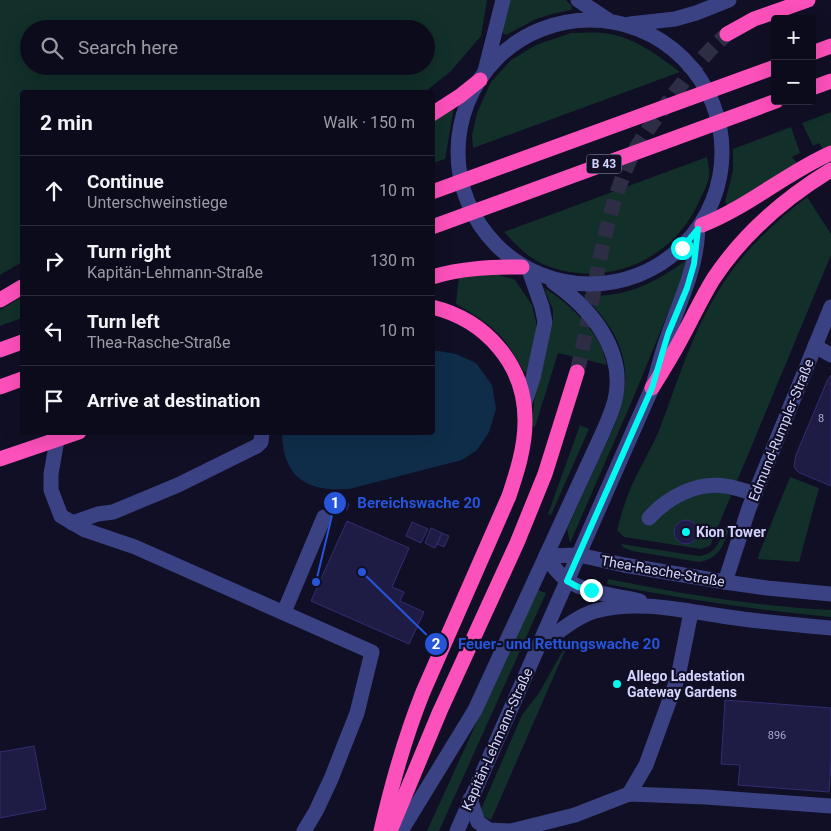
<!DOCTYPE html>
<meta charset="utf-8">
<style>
:root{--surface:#0c0b1c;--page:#151425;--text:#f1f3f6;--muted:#9a9ba3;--line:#2c2b3b}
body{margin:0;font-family:Roboto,sans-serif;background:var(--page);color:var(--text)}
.controls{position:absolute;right:15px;top:15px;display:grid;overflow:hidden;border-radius:5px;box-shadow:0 5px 20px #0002}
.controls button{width:45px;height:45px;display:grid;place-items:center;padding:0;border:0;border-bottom:1px solid var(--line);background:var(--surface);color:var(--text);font:25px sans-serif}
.stop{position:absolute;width:15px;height:15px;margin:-11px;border:4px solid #04faf1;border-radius:50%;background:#fff}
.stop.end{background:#04faf1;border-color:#fff;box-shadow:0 1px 5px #0008}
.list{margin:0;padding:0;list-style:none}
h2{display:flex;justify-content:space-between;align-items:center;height:65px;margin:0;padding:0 20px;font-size:21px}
h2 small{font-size:16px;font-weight:400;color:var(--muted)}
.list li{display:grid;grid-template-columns:32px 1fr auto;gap:15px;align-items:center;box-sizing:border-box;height:70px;padding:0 20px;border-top:1px solid var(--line)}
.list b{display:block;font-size:19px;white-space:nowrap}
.list p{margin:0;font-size:16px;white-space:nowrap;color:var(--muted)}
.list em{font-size:16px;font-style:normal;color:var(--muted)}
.icon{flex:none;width:28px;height:28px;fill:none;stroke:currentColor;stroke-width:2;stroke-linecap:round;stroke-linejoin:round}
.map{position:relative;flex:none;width:831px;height:831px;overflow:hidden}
.search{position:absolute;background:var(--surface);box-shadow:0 5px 20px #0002;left:20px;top:20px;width:415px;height:55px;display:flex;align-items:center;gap:12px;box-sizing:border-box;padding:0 18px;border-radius:28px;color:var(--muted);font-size:19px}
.panel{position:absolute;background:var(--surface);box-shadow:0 5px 20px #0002;left:20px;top:90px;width:415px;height:345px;border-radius:5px}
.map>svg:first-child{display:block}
.green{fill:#122f2a;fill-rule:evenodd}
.water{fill:#0f2d49}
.building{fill:#1e1b45;stroke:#322e71}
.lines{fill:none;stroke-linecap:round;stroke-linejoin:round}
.highway-tunnel{stroke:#2d2d46;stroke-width:15;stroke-dasharray:15 8;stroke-linecap:butt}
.minor{stroke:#3b4283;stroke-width:15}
.highway{stroke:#fc50ba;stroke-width:15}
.highway-bridge{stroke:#fc50ba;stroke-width:15}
.route{stroke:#04faf1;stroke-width:6}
.poi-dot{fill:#04faf1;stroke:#100f25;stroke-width:2}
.labels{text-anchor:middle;stroke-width:4.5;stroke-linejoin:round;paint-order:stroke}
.number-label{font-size:11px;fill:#a6a6d0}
.shield{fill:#100f25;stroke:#9899bd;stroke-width:1}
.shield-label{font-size:12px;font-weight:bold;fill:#d3d4fe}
.street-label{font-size:14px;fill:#d3d4fe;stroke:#100f25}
.poi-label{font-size:14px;font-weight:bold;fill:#d3d4fe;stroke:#100f25;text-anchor:start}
.leader{fill:none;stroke:#2655da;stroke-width:2}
.callout-dot{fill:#2655da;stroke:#100f25;stroke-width:2}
.mark-label{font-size:15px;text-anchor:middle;font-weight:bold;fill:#fff}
.callout-label{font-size:15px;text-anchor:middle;font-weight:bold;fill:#2655da;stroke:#100f25;stroke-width:4.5;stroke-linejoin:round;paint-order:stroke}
</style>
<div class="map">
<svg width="831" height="831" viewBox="0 0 831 831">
<rect width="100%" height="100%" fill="#100f25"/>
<g class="green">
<path d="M0,0h487l-6,36 -30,35 -26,21h-403v170l-22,13zM29,29h397v37h-397z"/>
<path d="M509,0h57l6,6 -1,4 -19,4 -16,5 -30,16 -4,-3z"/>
<path d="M571,33c10,0 21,-1 31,0 30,2 55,22 78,39l-207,76 -1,-13 5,-22 14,-31 20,-22 25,-15z"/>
<path d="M454,108l-9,51 -12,4v-42z"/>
<path d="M831,112v33l-8,4 -4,-6 -6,3 -11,-23z"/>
<path d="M791,127l9,26 -8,4 5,6 -69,43 -3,-4 8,-31v-22z"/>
<path d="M707,157c1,6 3,14 2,20 -2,10 -9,22 -13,31 -28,55 -94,80 -151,57 -17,-7 -29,-20 -41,-33z"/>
<path d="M807,197l24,37v21l-121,291 -9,3 -77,-12 -7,-7c4,-14 8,-29 14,-43 8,-18 19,-36 27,-54 18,-46 33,-98 59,-140 23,-39 55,-69 90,-96z"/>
<path d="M688,259h2l-56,137 -64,147 -3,-14c10,-22 20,-44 30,-66 15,-32 35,-67 26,-105 -5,-25 -23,-45 -40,-63 42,4 72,-12 105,-36z"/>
<path d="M496,274l19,6 17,25 4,17 1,14 -9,36h-4c-5,-9 -10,-18 -16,-27 -13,-18 -33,-30 -52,-41l3,-27z"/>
<path d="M544,288c22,13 45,35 57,58 3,6 4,13 6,19l-49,-12 -23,74 -3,-1 2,-24 4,-26 15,-54v-12z"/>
<path d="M22,297v21l-22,8v-16z"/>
<path d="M580,425l9,4 -38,86 -3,-1z"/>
<path d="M790,477l29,11 -20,74 -41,-3 1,-5z"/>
<path d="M725,527l4,2c-5,17 -11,30 -30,33l-67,-11 -9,-4 -2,-3 77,12c17,-1 22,-14 27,-29z"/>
<path d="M608,579c74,15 148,27 223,31v7c-75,-7 -150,-18 -224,-33z"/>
<path d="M537,590l9,3 -107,238h-12z"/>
<path d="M579,635l-12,12 -7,15 -69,158 -12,-6 43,-99 17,-22 27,-48z"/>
</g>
<path class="water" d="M433,350l23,4 20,9 16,22 4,24 -7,23 -12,18 -15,10 -113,29c-43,3 -66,-12 -67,-56l150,-1z"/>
<g class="building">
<path d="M831,375v111l-31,-13 -4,-3 -2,-4 2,-11 31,-74z"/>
<path d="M339,500l10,4 -2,6 -10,-4z"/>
<circle cx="686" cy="532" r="12"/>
<path d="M347,521l62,27 -17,39 12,5 -4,9 24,11 -15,32 -98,-43z"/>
<path d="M412,522l16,7 -7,14 -15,-7z"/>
<path d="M431,528l11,5 -7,15 -10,-5z"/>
<path d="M442,533l7,3 -5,11 -7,-3z"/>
<path d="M725,700l106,8v54l-2,30 -91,-7 2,-20 -19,-1z"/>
<path d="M34,746l12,63 -46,9v-66z"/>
</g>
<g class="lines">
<path class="highway-tunnel" d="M577,372c17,-68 23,-144 51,-208 10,-23 31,-50 46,-70 17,-22 32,-42 53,-60"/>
<g class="minor">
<path d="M578,0l30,20"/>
<circle cx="590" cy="152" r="132"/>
<path d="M630,24l45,-5 21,-6 33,-13"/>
<path d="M485,71l18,-71"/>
<path d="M815,346l16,9"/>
<path d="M524,405l9,-27 12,-56 -3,-15 -13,-37"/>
<path d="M57,440l-6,34v16l10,26 24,14 50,17 237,105 -15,61 -26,66 -15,32 -12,20"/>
<path d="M649,518c19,-21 47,-36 76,-32 10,1 20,5 30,8"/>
<path d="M72,523l26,-9 15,-2 65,-27 79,-39 4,-4 1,-10"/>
<path d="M546,556l33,-1 45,10 101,17 42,6 64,6"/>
<path d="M546,556c6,9 12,18 21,24 18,13 52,16 73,21"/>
<path d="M725,582l24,-74 82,-201"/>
<path d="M284,612l40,-95"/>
<path d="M540,645c17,-11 35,-28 55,-34 43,-12 90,0 133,6 34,5 69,8 103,11"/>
<path d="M629,794l17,-29 32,-88 13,-65"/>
<path d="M470,799l8,23 11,8 22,1 64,-16 54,-21 77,3 125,9"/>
<path d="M401,831l74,-121 128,-278c5,-12 11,-24 13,-37 8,-47 -26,-87 -63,-113"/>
<path d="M457,831l195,-443c6,-18 10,-37 17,-55 13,-38 27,-63 29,-104"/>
</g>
<g class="highway">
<path d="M727,34l27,-15 54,-19"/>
<path d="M812,53l19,-7"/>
<path d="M812,88l19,-7"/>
<path d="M432,114l28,-18 20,-16"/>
<path d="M702,225c46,-18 84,-52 129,-72"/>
<path d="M432,277c30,-9 59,-10 90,-10"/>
<path d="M0,300l22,-13"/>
<path d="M0,350l22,-8"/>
<path d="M0,387l22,-8"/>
<path d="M652,388c10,-16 20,-32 29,-49 11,-20 21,-42 33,-61 30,-45 71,-80 117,-108"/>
<path d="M0,459l79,-27"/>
<path d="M381,831c11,-48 24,-94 42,-139l86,-196c8,-24 16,-49 16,-74 1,-57 -39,-102 -93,-115"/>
<path d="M390,831l50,-120 77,-168 28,-69 32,-102"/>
</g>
<g class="highway-bridge">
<path d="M432,192l343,-125"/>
<path d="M432,227l344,-126"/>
</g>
</g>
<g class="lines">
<path class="route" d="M591,590l-13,-3 -11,-6 85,-193 16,-54 19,-46 7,-24 4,-35 -16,19"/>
</g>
<g class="poi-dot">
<circle cx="686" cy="532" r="5"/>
<circle cx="617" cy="684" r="5"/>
</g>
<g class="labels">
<g class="number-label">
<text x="821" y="422">8</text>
<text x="777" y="739">896</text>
</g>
<rect class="shield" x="586.5" y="154.5" width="35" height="19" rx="4"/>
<g class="shield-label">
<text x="604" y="168">B 43</text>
</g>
<g class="street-label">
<text transform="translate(781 430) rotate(-68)" y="5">Edmund-Rumpler-Straße</text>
<text transform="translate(663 571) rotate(10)" y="5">Thea-Rasche-Straße</text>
<text transform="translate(497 739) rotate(-66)" y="5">Kapitän-Lehmann-Straße</text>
</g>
<g class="poi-label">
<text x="696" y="537">Kion Tower</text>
<text x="627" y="681">Allego Ladestation<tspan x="627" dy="16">Gateway Gardens</tspan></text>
</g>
</g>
<path class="leader" d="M316 582L335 503M362 572L436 644"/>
<g class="callout-dot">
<circle cx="316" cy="582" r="5"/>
<circle cx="362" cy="572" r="5"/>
<circle cx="335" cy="503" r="12"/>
<circle cx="436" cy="644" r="12"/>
</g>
<g class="mark-label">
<text x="335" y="508">1</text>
<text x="436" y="649">2</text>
</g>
<g class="callout-label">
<text x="419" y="508">Bereichswache 20</text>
<text x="559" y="649">Feuer- und Rettungswache 20</text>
</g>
</svg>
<div class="controls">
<button>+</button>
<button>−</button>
</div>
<div class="stop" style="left:682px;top:248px"></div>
<div class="stop end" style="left:591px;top:590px"></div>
<div class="search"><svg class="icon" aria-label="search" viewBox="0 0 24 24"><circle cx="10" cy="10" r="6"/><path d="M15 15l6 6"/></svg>Search here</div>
<section class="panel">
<h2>2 min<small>Walk · 150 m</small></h2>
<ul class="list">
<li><svg class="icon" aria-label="ahead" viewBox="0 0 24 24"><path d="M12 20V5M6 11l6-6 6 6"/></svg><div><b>Continue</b><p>Unterschweinstiege</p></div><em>10 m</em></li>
<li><svg class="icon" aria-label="right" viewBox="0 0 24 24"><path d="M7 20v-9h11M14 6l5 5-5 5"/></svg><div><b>Turn right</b><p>Kapitän-Lehmann-Straße</p></div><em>130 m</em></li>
<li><svg class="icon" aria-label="left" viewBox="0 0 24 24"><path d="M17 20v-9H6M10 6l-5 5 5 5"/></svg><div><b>Turn left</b><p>Thea-Rasche-Straße</p></div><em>10 m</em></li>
<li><svg class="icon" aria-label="arrive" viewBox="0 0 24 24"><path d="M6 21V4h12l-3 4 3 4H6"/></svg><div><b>Arrive at destination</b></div></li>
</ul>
</section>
</div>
